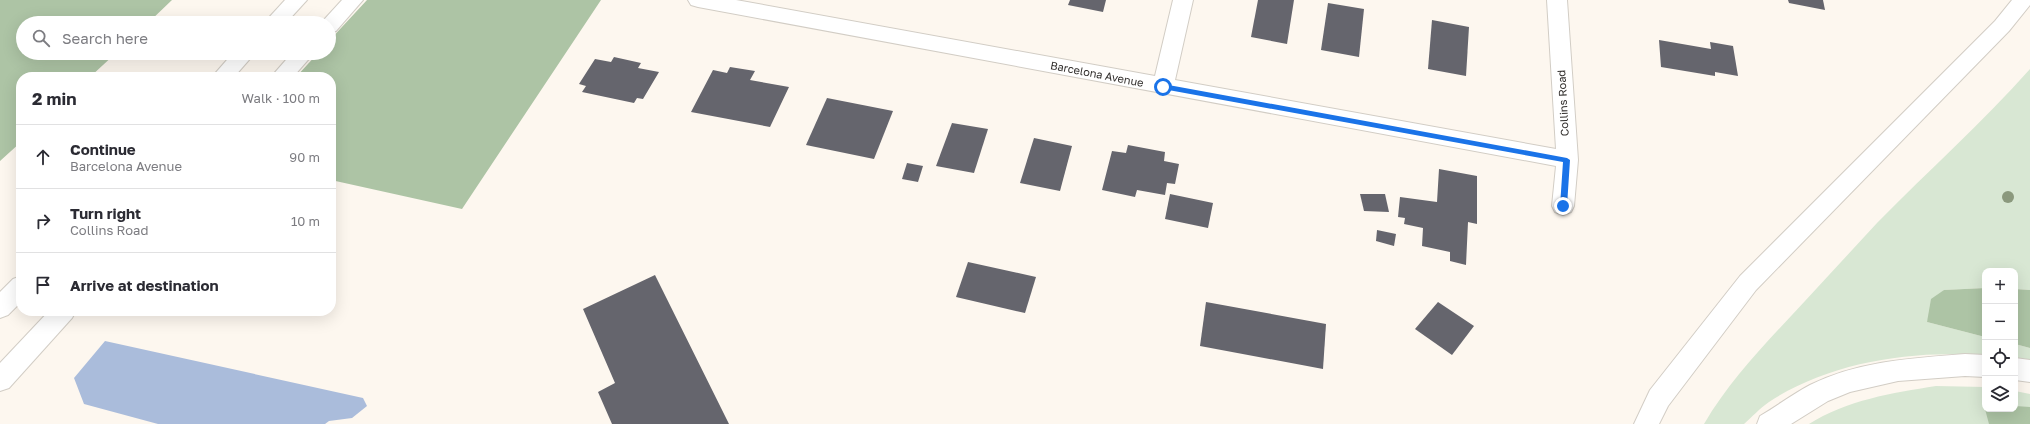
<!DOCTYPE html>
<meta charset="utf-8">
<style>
:root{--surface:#fff;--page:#f2f2f3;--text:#2b2b33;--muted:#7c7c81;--line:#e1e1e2}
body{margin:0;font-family:"Golos Text",sans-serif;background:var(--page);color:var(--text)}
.controls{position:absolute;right:12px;bottom:12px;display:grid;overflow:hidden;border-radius:8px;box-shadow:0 4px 16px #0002}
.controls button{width:36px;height:36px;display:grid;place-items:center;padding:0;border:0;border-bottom:1px solid var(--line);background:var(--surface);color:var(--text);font:20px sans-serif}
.stop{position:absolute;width:12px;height:12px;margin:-9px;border:3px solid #1a73e8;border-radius:50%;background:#fff}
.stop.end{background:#1a73e8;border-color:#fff;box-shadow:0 1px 4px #0008}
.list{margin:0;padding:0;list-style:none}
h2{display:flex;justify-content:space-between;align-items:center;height:52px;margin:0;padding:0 16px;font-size:17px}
h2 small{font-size:13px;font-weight:400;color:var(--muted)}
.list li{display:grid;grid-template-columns:26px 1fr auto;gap:12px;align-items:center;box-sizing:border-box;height:64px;padding:0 16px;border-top:1px solid var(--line)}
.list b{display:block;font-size:15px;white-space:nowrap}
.list p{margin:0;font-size:13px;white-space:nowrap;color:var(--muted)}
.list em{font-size:13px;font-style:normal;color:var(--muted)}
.icon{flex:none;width:22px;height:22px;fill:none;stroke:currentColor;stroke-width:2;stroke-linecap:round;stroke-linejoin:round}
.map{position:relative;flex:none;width:2030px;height:424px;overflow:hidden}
.search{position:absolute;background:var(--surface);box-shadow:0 4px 16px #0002;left:16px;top:16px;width:320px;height:44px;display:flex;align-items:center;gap:10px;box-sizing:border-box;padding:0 14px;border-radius:22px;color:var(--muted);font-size:15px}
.panel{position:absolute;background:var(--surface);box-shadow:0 4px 16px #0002;left:16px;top:72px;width:320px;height:244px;border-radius:16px}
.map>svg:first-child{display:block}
.green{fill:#d8e7d3}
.forest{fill:#adc4a5}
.water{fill:#aabcdb}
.building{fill:#65656d}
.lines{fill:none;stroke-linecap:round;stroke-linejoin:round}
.street-casing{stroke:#d2cdc5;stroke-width:2}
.secondary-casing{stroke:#d2cdc5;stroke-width:2}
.highway-casing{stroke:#d2cdc5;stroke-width:2}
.street{fill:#fff;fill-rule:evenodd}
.secondary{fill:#fff;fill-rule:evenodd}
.highway{fill:#fff;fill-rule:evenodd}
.tree{fill:#8b997d}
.route{fill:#1a73e8}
.labels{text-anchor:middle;stroke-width:4;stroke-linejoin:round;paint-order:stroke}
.street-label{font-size:11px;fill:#312e2c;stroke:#fff}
</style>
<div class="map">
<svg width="2030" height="424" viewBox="0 0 2030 424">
<rect width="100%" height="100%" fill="#fdf7ef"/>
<g class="green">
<path d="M2030,69v221l-15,-1v-18h-30v17l-41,2 -17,32 58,15v19c-70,-7 -156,6 -216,46 -9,6 -17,15 -25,22h-40c27,-46 65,-84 101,-123 24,-26 48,-52 72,-78 51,-52 105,-100 153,-154z"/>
<path d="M2015,344l15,4v14l-15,-3z"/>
<path d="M1936,386l49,1v22h30v-18l15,3v30h-221c38,-24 83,-31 127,-38z"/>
</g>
<g class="forest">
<path d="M0,0h172l-24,23h-125v30h93l-26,24h-69v65l-21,19z"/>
<path d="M367,0h234l-139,209 -131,-29v-103h-35l22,-24h11v-12z"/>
<path d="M1985,288v49l-58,-15 4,-23 13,-9z"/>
<path d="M2015,289l15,1v58l-15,-4z"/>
<path d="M2015,406l15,1v17h-41l-4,-15h30z"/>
</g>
<path class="water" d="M105,341l258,57 4,8 -15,12 -23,3 -4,3h-167l-74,-20 -10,-26z"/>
<g class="building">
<path d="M1070,0h36l-3,12 -35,-7z"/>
<path d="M1258,0h36l-7,44 -36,-7z"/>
<path d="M1788,0h35l2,10 -36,-7z"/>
<path d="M1328,3l36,6 -5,48 -38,-7z"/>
<path d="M1432,20l37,7 -3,49 -38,-7z"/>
<path d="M1659,40l52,9 -1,-7 23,4 5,30 -23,-4v4l-54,-9z"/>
<path d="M614,57l27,6 -3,5 21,4 -16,27 -6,-1 -3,5 -52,-11 4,-6 -7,-2 16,-25 16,3z"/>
<path d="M730,67l25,4 -5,9 39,7 -19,40 -79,-15 22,-42 14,3z"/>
<path d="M827,98l66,13 -19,48 -68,-14z"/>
<path d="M952,123l36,6 -14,44 -38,-7z"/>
<path d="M1034,138l38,8 -12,45 -40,-8z"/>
<path d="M1128,145l37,7 -1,9 15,3 -4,20 -8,-1 -2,12 -28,-5 -2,7 -33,-7 10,-39 14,2z"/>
<path d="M907,163l16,3 -5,16 -16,-3z"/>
<path d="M1439,169l38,7v48l-9,-2 -2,43 -16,-4v-9l-28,-6 1,-18 -19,-4 1,-6 -7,-1 2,-20 37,5z"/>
<path d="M1170,194l43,9 -5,25 -43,-9z"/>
<path d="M1360,194h25l4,18 -25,-1z"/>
<path d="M1377,230l19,4 -2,12 -18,-5z"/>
<path d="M968,262l68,15 -11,36 -69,-16z"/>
<path d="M655,275l74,149h-117l-14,-32 17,-9 -32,-74z"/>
<path d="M1206,302l120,22 -3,45 -123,-23z"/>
<path d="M1438,302l36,24 -22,29 -37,-26z"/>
</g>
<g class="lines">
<g class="street-casing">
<g id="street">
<path d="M285,0h22l-21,23h-22z"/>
<path d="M688,0h48l419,76 18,-76h20l-18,80 381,69 -9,-149h20l11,160 -4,46 -3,6 -8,3 -8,-3 -3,-6 4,-40 -858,-159 -7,-2z"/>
<path d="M233,53h22l-21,24h-22z"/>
<path d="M21,276v26l-13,13 -8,3v-26l13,-13z"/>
</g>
</g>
<g class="secondary-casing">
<g id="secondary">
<path d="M342,0h21l-27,31 -7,2v-10h-8z"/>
<path d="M292,53h22l-21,24h-22z"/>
<path d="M49,311h27l-4,7 -63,70 -9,3v-28z"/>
</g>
</g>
<g class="highway-casing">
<g id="highway">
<path d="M2012,0h18v5l-21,26 -253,259 -88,116 -9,18h-25l16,-34 90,-114 255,-255z"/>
<path d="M1965,354l20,1v22l-20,-1 -67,5 -48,11 -22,9 -37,23h-34l3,-8c17,-10 33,-22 50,-31 48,-24 103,-27 155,-31z"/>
<path d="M2015,358l15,2v22l-15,-2z"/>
</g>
</g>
<use href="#street" class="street"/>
<use href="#secondary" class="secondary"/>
<use href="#highway" class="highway"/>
</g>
<circle class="tree" cx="2008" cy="197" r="6"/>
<path class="route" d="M1163,84l404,74 3,2 -3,46 -4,2 -3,-2 3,-44 -400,-73 -3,-2z"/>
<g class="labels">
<g class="street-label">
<text transform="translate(1097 74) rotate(11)" y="4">Barcelona Avenue</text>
<text transform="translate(1563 103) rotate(-93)" y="4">Collins Road</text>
</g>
</g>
</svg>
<div class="controls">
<button>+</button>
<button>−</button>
<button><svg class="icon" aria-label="locate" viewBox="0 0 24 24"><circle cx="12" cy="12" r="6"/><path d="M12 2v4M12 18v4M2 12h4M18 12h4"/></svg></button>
<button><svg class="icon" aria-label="layers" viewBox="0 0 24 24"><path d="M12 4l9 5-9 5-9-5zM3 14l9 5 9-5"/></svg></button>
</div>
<div class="stop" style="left:1163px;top:87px"></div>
<div class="stop end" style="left:1563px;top:206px"></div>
<div class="search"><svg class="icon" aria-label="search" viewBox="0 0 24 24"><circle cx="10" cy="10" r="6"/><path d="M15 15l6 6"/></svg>Search here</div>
<section class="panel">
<h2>2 min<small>Walk · 100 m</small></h2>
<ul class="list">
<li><svg class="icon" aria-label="ahead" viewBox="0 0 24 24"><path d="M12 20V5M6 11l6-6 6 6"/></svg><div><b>Continue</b><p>Barcelona Avenue</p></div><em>90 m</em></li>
<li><svg class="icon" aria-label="right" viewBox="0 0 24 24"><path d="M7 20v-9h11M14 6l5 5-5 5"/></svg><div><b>Turn right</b><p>Collins Road</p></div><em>10 m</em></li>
<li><svg class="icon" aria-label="arrive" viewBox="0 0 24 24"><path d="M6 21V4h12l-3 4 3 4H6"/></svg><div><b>Arrive at destination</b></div></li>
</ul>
</section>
</div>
